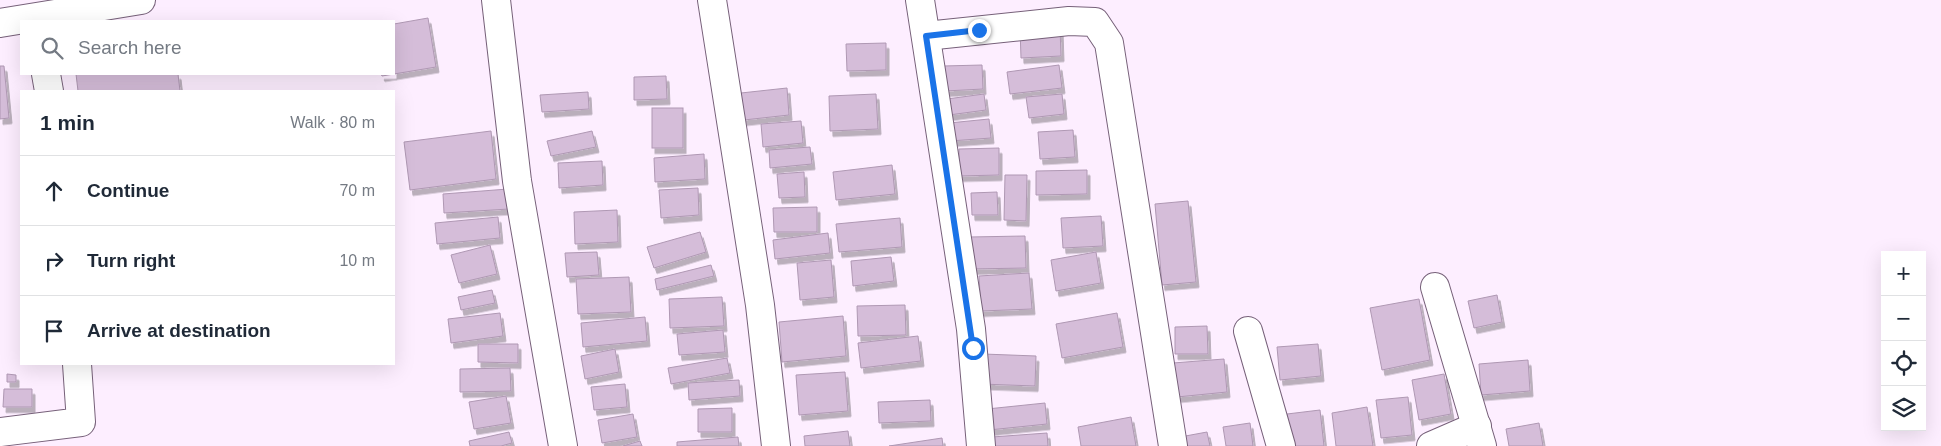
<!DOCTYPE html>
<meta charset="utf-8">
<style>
:root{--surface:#fff;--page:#f6f6f7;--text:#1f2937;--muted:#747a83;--line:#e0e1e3}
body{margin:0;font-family:Arial,sans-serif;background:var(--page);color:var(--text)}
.controls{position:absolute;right:15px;bottom:15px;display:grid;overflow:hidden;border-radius:0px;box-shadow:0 5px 20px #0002}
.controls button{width:45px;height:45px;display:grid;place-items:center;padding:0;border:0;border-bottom:1px solid var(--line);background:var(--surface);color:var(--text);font:25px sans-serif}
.stop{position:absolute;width:15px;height:15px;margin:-11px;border:4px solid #1a73e8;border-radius:50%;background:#fff}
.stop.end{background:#1a73e8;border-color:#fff;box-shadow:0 1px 5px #0008}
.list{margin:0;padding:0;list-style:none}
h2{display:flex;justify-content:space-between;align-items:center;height:65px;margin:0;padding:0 20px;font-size:21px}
h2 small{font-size:16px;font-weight:400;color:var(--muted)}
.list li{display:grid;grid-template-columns:32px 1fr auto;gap:15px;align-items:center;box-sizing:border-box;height:70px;padding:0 20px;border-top:1px solid var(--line)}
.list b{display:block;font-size:19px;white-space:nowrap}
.list em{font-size:16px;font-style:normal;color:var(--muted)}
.icon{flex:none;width:28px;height:28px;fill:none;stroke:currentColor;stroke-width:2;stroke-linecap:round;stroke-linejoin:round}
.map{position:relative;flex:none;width:1941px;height:446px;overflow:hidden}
.search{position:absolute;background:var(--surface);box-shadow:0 5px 20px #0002;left:20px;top:20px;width:375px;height:55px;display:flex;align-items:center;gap:12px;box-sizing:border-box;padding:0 18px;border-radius:0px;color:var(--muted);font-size:19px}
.panel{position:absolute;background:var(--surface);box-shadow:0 5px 20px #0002;left:20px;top:90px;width:375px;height:275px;border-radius:0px}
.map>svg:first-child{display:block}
.building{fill:#d5bdd9;stroke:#af98b3;filter:url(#shadow)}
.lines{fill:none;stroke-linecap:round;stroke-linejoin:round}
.street-casing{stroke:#766079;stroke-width:30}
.secondary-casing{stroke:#766079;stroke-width:30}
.street{stroke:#fff;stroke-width:28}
.secondary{stroke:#fff;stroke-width:28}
.route{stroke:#1a73e8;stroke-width:6}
</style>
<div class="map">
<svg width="1941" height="446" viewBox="0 0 1941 446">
<defs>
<filter id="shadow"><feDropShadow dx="3" dy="5.5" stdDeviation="0" flood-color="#0004"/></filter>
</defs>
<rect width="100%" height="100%" fill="#fdeeff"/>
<g class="building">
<path d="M428,18l8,49 -54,9 -1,-2h13v-50z"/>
<path d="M1060,27l1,29 -40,2 -1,-29z"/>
<path d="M886,43v27l-39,1 -1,-27z"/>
<path d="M982,65l1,24 -38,2 -2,-25z"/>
<path d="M1059,65l3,23 -52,6 -3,-22z"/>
<path d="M0,66h4l5,52 -9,1z"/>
<path d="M76,74h102l2,17h-102z"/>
<path d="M666,76l1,23 -33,1v-23z"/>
<path d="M787,88l2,27 -45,5 -3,-27z"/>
<path d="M588,92l1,17 -47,3 -2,-17z"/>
<path d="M876,94l2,35 -48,2 -1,-35z"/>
<path d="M984,94l2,16 -37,5 -2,-16z"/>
<path d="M1062,94l2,20 -35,4 -3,-21z"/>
<rect x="652" y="108" width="31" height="40"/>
<path d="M989,119l2,19 -41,3 -1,-18z"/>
<path d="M801,121l2,22 -40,4 -2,-23z"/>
<path d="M1073,130l2,27 -35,2 -2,-27z"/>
<path d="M491,131l5,48 -86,11 -6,-48z"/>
<path d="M592,131l4,16 -45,9 -4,-15z"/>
<path d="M810,147l2,17 -42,4 -1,-18z"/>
<path d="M999,148v27l-40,1v-27z"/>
<path d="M704,154l1,25 -50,3 -1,-24z"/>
<path d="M602,161l1,24 -44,3 -1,-25z"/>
<path d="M892,165l3,29 -59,6 -3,-28z"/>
<path d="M1087,170v24l-51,1v-24z"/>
<path d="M804,172l1,25 -26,1 -2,-24z"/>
<path d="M1005,175h22l-1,46 -22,-1z"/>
<path d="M698,188l1,27 -38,3 -2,-28z"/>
<path d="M508,189l1,20 -65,4 -1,-19z"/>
<path d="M997,192l1,23h-26l-1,-22z"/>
<path d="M1188,201l8,81 -34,3 -7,-81z"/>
<path d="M817,207v25h-43l-1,-24z"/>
<path d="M617,210l1,32 -43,2 -1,-32z"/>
<path d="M1101,216l2,30 -40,2 -2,-30z"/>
<path d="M498,217l2,21 -63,6 -2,-21z"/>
<path d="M900,218l2,29 -63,5 -3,-28z"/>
<path d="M700,232l6,20 -52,16 -7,-21z"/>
<path d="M828,233l2,20 -55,6 -2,-19z"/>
<path d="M1025,236l1,32 -56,1 -1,-32z"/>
<path d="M490,245l7,29 -38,9 -8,-28z"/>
<path d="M597,252l2,23 -32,2 -2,-24z"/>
<path d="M1096,252l5,31 -45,8 -5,-31z"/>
<path d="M891,257l3,24 -41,5 -2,-25z"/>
<path d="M831,260l3,37 -34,3 -3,-37z"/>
<path d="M711,265l3,11 -57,14 -2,-11z"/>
<path d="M1029,273l3,36 -51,2 -2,-35z"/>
<path d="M629,277l2,35 -53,2 -2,-35z"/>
<path d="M492,290l3,13 -34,7 -3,-13z"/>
<path d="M1497,295l5,27 -28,6 -6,-27z"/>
<path d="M722,297l2,29 -54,2 -1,-29z"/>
<path d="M1419,299l11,61 -48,10 -12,-62z"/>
<path d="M905,305l1,30 -48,1 -1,-30z"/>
<path d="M500,313l3,23 -52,7 -3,-24z"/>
<path d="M1117,313l6,34 -61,11 -6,-34z"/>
<path d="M843,316l3,40 -64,6 -3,-40z"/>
<path d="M645,317l2,24 -64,6 -2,-24z"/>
<path d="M1207,326l1,28h-33v-27z"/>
<path d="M723,330l2,22 -46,3 -2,-21z"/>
<path d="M918,336l3,25 -60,7 -3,-25z"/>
<path d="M478,344h40v19l-40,-1z"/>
<path d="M1318,344l3,32 -41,4 -3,-33z"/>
<path d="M615,349l4,23 -34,7 -4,-23z"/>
<path d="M983,354l53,2 -1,30 -54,-2z"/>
<path d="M727,358l3,15 -59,11 -3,-16z"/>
<path d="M1224,359l3,33 -50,5 -4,-34z"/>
<path d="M1528,360l2,31 -49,4 -2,-31z"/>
<path d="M510,368l1,23 -51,1v-23z"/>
<path d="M845,372l3,39 -49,4 -3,-40z"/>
<path d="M7,374l9,1v7h-9z"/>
<path d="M1444,374l7,40 -32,6 -7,-40z"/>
<path d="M739,380l1,16 -51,4 -1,-17z"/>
<path d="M625,384l2,23 -33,3 -3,-23z"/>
<path d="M4,389h28v18h-29z"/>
<path d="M506,396l5,27 -37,6 -5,-27z"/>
<path d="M1408,397l4,38 -31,3 -5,-38z"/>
<path d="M930,400l1,21 -52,2 -1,-21z"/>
<path d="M1045,403l2,21 -58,6 -2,-21z"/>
<path d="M1367,407l6,39h-37l-4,-33z"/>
<path d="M732,408v24h-34v-23z"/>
<path d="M1320,410l4,36h-32l-5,-32z"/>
<path d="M633,414l4,23 -35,6 -4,-23z"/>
<path d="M1131,417l5,29h-55l-3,-19z"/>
<path d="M1250,423l3,23h-27l-3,-19z"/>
<path d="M1539,423l4,23h-34l-3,-17z"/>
<path d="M848,431l2,15h-45l-1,-10z"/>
<path d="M509,432l3,11 -11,3h-31l-1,-5z"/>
<path d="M1207,432l3,14h-29l-1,-9z"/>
<path d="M1047,433l1,13h-55l-1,-9z"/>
<path d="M738,437l1,9h-62v-4z"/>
<path d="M942,438l1,8h-54z"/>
<path d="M640,441l2,5h-19z"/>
</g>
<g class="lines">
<g class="street-casing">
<g id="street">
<path d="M496,0l21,181 46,265"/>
<path d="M712,0l48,305 16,141"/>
<path d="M920,0l51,329 10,117"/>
<path d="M926,36l143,-15 26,1 14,21 64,403"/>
<path d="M46,74l3,17"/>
<path d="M1435,287l47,159"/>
<path d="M1248,331l33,115"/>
<path d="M0,432l81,-10 -4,-58"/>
<path d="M1431,446l46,-20"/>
</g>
</g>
<g class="secondary-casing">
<path id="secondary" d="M0,23l141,-23"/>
</g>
<use href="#street" class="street"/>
<use href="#secondary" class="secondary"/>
</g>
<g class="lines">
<path class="route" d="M973,348l-47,-312 53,-6"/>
</g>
</svg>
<div class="controls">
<button>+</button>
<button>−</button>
<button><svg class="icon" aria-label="locate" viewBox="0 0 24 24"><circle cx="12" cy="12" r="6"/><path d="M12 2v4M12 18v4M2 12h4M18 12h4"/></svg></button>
<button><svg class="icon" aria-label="layers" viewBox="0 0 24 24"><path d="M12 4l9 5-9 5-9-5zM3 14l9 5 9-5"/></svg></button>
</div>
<div class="stop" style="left:973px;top:348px"></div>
<div class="stop end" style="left:979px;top:30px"></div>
<div class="search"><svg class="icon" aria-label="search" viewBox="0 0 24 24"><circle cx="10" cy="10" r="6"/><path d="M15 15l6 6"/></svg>Search here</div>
<section class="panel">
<h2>1 min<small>Walk · 80 m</small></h2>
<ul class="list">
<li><svg class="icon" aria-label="ahead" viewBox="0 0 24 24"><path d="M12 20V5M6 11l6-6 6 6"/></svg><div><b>Continue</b></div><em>70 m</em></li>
<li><svg class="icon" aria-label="right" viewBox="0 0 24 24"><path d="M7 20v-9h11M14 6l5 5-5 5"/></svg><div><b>Turn right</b></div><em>10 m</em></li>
<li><svg class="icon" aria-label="arrive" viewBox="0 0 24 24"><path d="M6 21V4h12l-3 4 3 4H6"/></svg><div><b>Arrive at destination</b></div></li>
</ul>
</section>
</div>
